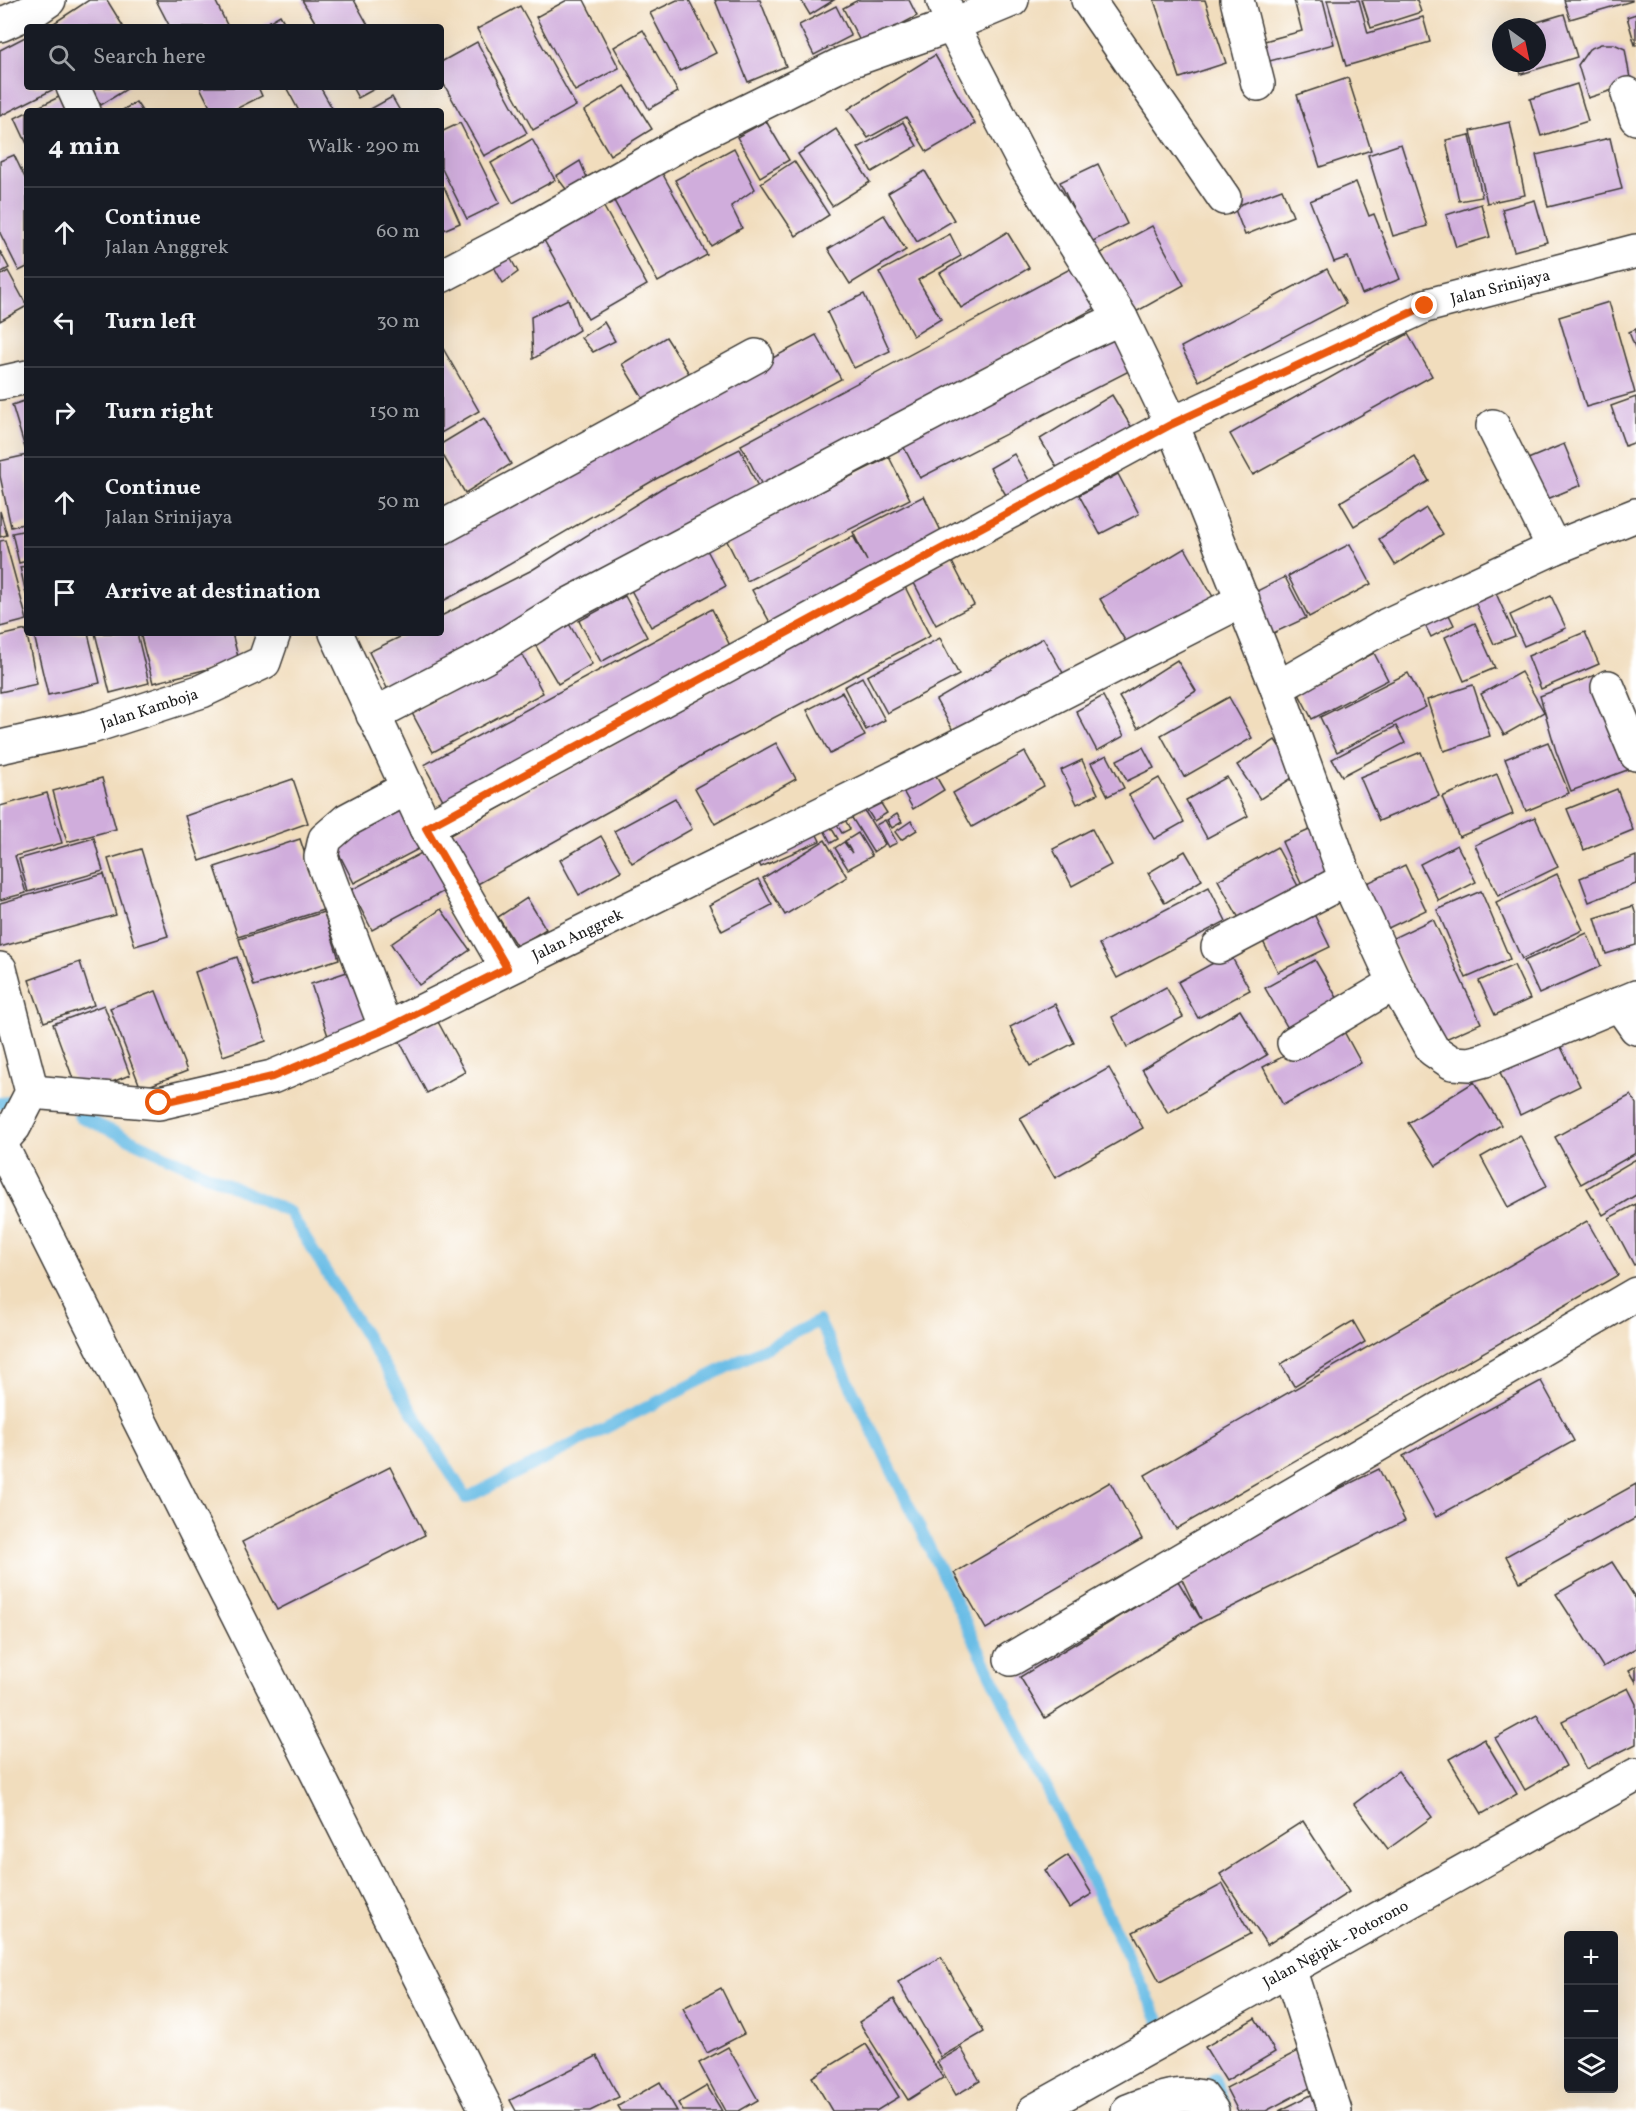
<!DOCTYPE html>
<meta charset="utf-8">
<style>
:root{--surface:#171b24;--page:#242831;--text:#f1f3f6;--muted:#9ea1a6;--line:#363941}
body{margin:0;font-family:Vollkorn,serif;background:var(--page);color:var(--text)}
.controls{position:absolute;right:18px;bottom:18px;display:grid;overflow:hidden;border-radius:6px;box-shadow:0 6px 24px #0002}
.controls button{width:54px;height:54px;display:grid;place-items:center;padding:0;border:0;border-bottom:2px solid var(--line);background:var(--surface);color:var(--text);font:30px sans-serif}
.compass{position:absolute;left:1492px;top:18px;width:54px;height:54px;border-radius:50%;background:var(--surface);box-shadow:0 6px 24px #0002;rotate:147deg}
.stop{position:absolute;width:18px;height:18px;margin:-14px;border:4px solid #ea580c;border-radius:50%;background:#fff}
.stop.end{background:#ea580c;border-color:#fff;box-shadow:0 2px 6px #0008}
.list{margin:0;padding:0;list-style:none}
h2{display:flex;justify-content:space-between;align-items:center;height:78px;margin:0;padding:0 24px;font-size:26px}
h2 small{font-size:20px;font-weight:400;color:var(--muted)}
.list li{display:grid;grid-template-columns:39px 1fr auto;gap:18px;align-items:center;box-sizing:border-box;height:90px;padding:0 24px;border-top:2px solid var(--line)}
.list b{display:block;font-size:22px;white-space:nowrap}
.list p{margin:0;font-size:20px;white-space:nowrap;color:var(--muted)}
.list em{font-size:20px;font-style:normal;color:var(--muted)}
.icon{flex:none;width:33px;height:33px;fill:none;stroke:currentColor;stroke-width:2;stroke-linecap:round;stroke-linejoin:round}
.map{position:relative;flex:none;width:1636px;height:2111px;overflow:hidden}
.search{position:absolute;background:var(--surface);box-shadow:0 6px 24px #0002;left:24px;top:24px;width:420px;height:66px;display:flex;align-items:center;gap:15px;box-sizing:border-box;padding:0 21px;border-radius:6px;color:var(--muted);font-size:22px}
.panel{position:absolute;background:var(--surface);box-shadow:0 6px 24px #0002;left:24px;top:108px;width:420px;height:528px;border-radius:6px}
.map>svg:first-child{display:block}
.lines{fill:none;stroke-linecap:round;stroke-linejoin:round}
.stream{stroke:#6abde6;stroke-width:12}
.building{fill:#d0addc}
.minor-casing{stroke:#3c3934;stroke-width:36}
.minor{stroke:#fff;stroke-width:33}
.route{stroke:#ea580c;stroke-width:8}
.labels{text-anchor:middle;stroke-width:4.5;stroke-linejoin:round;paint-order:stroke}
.street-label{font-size:16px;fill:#1c1c1c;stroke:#fff}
</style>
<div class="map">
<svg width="1636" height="2111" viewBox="0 0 1636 2111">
<rect width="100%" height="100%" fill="#fff"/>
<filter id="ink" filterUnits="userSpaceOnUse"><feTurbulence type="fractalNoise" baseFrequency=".0167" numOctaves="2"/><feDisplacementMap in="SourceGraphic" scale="12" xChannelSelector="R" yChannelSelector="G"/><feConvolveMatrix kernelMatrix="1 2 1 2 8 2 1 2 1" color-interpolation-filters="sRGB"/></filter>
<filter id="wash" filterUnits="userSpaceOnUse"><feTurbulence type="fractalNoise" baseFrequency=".008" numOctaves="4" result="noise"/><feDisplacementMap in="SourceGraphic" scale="24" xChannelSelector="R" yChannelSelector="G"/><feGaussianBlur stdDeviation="1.35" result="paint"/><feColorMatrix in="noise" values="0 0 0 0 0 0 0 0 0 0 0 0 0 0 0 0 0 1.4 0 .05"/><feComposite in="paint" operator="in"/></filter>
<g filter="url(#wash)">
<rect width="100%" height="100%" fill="#f1ddbd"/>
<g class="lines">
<g class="stream">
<path d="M0,1103l10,-1"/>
<path d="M79,1116l210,96 177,286 353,-177 341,701"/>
<path d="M1214,2078l11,29"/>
</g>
</g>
<g id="blocks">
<g class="building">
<path d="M89,0h18l16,26 -71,1 -1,-2z"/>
<path d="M156,0h59l13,27h-58z"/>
<path d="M302,0h52l15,27h-51z"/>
<path d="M567,0h17l35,68 -44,23 -39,-74z"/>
<path d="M677,0h12l27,53 -36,18 -30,-58z"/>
<path d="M715,0h45l26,66 -38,16z"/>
<path d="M801,0h33l-24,15z"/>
<path d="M858,0h51l8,16 -55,29 -19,-37z"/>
<path d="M1154,0h51l21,63 -46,15z"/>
<path d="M1294,0h29l11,44 -72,19 -5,-20 45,-12z"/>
<path d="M1327,0h32l9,33 55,-16 7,25 -84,24z"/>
<path d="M1362,0h55l4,12 -50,16z"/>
<path d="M1564,0h68v1l-62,18z"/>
<path d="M520,6l56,100 -43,24 -56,-101z"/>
<path d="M836,6l15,30 -37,19 -15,-30z"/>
<path d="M1564,14l13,43 -56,17 -4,-11h20v-36l-13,-1z"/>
<path d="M1636,14v31h-1l-8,-28z"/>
<path d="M280,15l7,12h-27z"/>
<path d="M643,30l35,62 -29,17 -35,-62z"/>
<path d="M27,36v51h31l-58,29v-66z"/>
<path d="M477,42l50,91 -43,23 -43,-77v-17z"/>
<path d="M1601,44h13l11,5 6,35 -43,14 -10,-33 11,-16z"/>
<path d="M935,55l40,69 -48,28 -21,-35 -38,21 -20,-29z"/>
<path d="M1348,78l23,72 -51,17 -23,-72z"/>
<path d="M1577,84l11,37 -47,15 -11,-37z"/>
<path d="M625,86l27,43 -42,26 -26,-44z"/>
<path d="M89,87h41l-29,18z"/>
<path d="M200,87h58l4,9 -30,15h-20z"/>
<path d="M286,87h34l12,21 -5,3h-28z"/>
<path d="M352,87h26l-20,11z"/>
<path d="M65,94l8,17h-43z"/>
<path d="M392,97l8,14h-33z"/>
<path d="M136,102l6,9h-21z"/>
<path d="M27,112v32l-12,-26z"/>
<path d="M766,121l23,39 -29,17 -23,-40z"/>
<path d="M903,122l14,24 -45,26 -14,-24z"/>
<path d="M1510,122l15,73 -38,8 -16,-72z"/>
<path d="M460,123l40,80 -33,16 -26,-52v-35z"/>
<path d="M836,129l34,53 -38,24 -34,-52z"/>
<path d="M1470,135l12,62 -23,4 -13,-61z"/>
<path d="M1610,138l12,51 -74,18 -12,-52z"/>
<path d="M532,139l23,41 -42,23 -22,-40z"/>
<path d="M1401,144l26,82 -34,10 -25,-81z"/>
<path d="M734,148l21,41 -24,17 11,22 -31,18 -36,-66z"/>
<path d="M14,155l13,27v85l-8,4 -19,-38v-72z"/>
<path d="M580,161l8,19 -19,13 -13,-17z"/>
<path d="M794,161l35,54 -33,21 -35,-53z"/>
<path d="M1098,164l29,60 -38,19 -29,-61z"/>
<path d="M661,171l46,84 -49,27 -46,-85z"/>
<path d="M925,171l29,49 -37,22 -29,-49z"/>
<path d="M1356,182l13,34 5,-2 26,65 -38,15 -14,-37 -14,5 -24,-61z"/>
<path d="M444,187l16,36 -19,8v-42z"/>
<path d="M1282,189l11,27 -48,19 -11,-28z"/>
<path d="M600,200l47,85 -59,34 -48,-86z"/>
<path d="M1535,200l12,42 -33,9 -12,-42z"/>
<path d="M1481,204l9,33 -34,10 -10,-32z"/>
<path d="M884,215l22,35 -56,34 -22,-35z"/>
<path d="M1152,226l32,59 -50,28 -33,-60z"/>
<path d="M1007,232l22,36 -68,40 -21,-35z"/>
<path d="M950,234l11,22 -43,24 23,39 -28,17 -34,-64z"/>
<path d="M506,250l12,22 -15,11 -9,-16z"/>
<path d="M0,251l9,17 -9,5z"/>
<path d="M1081,263l20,42 -338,182 -22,-42z"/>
<path d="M1327,269l19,35 -147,77 -18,-34z"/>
<path d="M8,271l19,35 -27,15v-45z"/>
<path d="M864,294l26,57 -36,17 -27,-56z"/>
<path d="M568,299l11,31 -46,29 -2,-42z"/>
<path d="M1609,302l26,91 -49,14 -27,-90z"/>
<path d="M604,322l11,19 -22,11 -12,-14z"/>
<path d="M1112,329l21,40 -213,109 -21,-40z"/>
<path d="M1636,329v21l-7,-18z"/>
<path d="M1408,334l24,42 -179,99 -23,-41z"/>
<path d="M816,335l25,44 -187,101 -173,101 -40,21v-58l189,-110z"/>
<path d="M666,337l26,41 -45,27 -25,-41z"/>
<path d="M441,345l38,66 -38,22z"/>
<path d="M1112,395l23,38 -73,43 -22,-37z"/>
<path d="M1636,397v45l-11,4 -14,-40z"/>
<path d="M27,400v47l-2,1 -13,-43z"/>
<path d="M484,418l27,46 -46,29 -24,-41v-8z"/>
<path d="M1564,444l17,41 -36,15 -17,-41z"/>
<path d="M740,449l20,42 -370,203 -21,-42 39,-19h33v-17l91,-46 130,-82z"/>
<path d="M1014,454l20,35 -24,13 -20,-34z"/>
<path d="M27,455v68l-16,4 -11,-51v-15z"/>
<path d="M889,457l21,42 -163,82 -21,-42z"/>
<path d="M1415,457l14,24 -75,45 -14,-24z"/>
<path d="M1118,474l21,40 -39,20 -21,-39z"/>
<path d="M924,496l18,37 -171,91 -19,-34 101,-54 14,25 -14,-29z"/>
<path d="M1426,508l17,26 -48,31 -16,-26z"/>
<path d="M0,511l7,24 -7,2z"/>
<path d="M27,530v31l-8,2 -7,-30z"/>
<path d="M5,540l22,80 -27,7v-86z"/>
<path d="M1350,544l21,40 -62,33 -21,-41z"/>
<path d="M1185,548l31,54 -84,50 -32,-53z"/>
<path d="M707,550l19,36 -75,41 -20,-37z"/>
<path d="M950,558l24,47 -38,20 -24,-46z"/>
<path d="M27,566v28h-1l-6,-27z"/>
<path d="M1285,577l21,41 -39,18 -20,-40z"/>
<path d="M904,585l26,51 -229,120 -65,40 -169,94 -28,-49z"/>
<path d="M1495,591l20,45 -21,8 -20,-44z"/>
<path d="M625,596l22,41 -46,25 -22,-41z"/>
<path d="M1551,596l15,32 -42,18 -14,-31z"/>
<path d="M712,609l23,47 -287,153 -24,-44z"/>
<path d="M1446,609l8,16 -23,12 -8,-16z"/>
<path d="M568,622l24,42 -34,20 -24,-41z"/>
<path d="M1475,623l20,45 -31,13 -19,-44z"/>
<path d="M26,630l11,54 -37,8v-56z"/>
<path d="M1585,632l14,32 -58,25 -13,-33z"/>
<path d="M42,633h46l12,50 -52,12 -14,-60z"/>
<path d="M95,633h42l12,50 -39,10z"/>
<path d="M140,633h92l7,28 -86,22z"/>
<path d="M940,638l19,37 -72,38 -20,-37z"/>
<path d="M1043,638l24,42 -108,61 -23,-41z"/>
<path d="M1374,653l14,27 -76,39 -14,-27z"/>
<path d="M522,654l21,39 -110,59 -21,-39z"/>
<path d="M1177,660l19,31 -58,37 -19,-31z"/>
<path d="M1521,672l23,40 -40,23 -23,-41z"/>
<path d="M1408,673l18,34 -89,45 -17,-35z"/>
<path d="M1595,675l35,94 -59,22 -15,-40 -16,-55z"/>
<path d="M862,677l23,43 -19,10 -22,-43z"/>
<path d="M1473,685l17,51 -46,15 -17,-51z"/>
<path d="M842,692l23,44 -35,18 -23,-44z"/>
<path d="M1103,696l21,40 -27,15 -21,-40z"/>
<path d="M1229,697l23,41 -68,39 -23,-42z"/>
<path d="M1396,726l9,17 -63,33 -10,-17z"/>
<path d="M1275,740l23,34 -38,25 -23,-34z"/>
<path d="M1548,742l21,51 -43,18 -21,-52z"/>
<path d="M776,743l20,36 -81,45 -20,-36z"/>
<path d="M1143,747l11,21 -27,13 -10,-21z"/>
<path d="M1025,752l19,34 -72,41 -19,-34z"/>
<path d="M1421,752l18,44 -60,25 -19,-44z"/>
<path d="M1107,755l17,33 -16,8 -17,-33z"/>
<path d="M1082,760l16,34 -21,10 -16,-34z"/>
<path d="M934,773l10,17 -31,19 -10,-18z"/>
<path d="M1497,774l16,40 -54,23 -17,-40z"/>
<path d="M1227,777l21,39 -41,22 -21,-38z"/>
<path d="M102,778l14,51 -49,13 -14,-51z"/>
<path d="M1159,778l25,44 -30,17 -25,-44z"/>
<path d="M293,779l15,44 -108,38 -15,-45z"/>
<path d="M1617,789l16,41 -49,20 -17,-41z"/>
<path d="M47,793l15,50 -47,13 11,37 -26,7v-94z"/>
<path d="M875,794l12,19 -13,8 -12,-19z"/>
<path d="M675,798l17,31 -60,34 -18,-32z"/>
<path d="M405,800l23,44 -74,39 -22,-43z"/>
<path d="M864,810l21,34 -12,8 -21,-34z"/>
<path d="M897,814l5,8 -10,6 -5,-8z"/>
<path d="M843,816l7,13 -8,4 -7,-11z"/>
<path d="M1535,817l23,50 -60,29 -23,-51z"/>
<path d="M885,820l12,23 -9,4 -12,-22z"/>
<path d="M911,821l6,9 -16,10 -6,-8z"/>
<path d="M829,824l9,15 -7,4 -8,-15z"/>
<path d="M1314,828l22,50 -31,14 -23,-50z"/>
<path d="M1092,829l19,36 -39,21 -19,-37z"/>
<path d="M815,831l5,10 -59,26 -5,-10z"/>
<path d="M858,833l14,23 -24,13 -13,-21 9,-6 8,11 -7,-12z"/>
<path d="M601,836l20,35 -42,24 -19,-35z"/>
<path d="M94,838l9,33 -75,21 -9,-33z"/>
<path d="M300,839l23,71 -85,27 -23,-70z"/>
<path d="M825,840l22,37 -62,38 -22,-37z"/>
<path d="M1457,845l19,37 -37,19 -19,-37z"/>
<path d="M1277,847l22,41 -59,32 -22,-40z"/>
<path d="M141,849l27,87 -33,10 -27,-87z"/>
<path d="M429,849l21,39 -78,42 -21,-40z"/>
<path d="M1185,851l17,29 -37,23 -17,-30z"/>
<path d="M1636,856v28l-47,18 -9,-24z"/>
<path d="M1405,865l21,45 -46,22 -21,-45z"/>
<path d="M104,874l12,41 -116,32v-44z"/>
<path d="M1557,874l26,56 -61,29 -26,-56z"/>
<path d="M758,879l14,26 -50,26 -13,-26z"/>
<path d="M1209,887l17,34 -109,57 -18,-34z"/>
<path d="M1481,891l29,68 -44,19 -29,-68z"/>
<path d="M527,898l19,31 -29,18 -19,-30z"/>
<path d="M1633,906l3,9v30l-30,9 -11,-36z"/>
<path d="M1311,908l19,39 -52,25 -19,-39z"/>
<path d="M441,909l29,41 -51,35 -28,-41z"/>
<path d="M324,912l15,47 -85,27 -15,-47z"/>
<path d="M1433,919l48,104 -42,19 -48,-103z"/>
<path d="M1587,933l14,33 -62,28 -15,-33z"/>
<path d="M1230,954l20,36 -52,28 -20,-36z"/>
<path d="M237,957l29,84 -43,15 -28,-84z"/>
<path d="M1315,960l24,41 -50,29 -24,-42z"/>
<path d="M80,962l14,43 -50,17 -15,-42z"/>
<path d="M1514,965l16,34 -35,16 -16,-34z"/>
<path d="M353,970l17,52 -42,14 -17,-52z"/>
<path d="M1166,987l17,30 -56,30 -15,-30z"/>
<path d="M156,991l31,80 -46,18 -31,-81z"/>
<path d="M1055,1004l19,39 -44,23 -20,-39z"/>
<path d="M104,1005l26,70 -51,20 -26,-71z"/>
<path d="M1240,1010l27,45 -99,58 -26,-44z"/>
<path d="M437,1020l28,52 -38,21 -28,-53z"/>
<path d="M1341,1026l20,37 -78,42 -20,-38z"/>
<path d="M1558,1041l22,45 -60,29 -21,-45z"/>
<path d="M1109,1068l34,60 -88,50 -35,-60z"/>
<path d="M1474,1082l27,43 -65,41 -28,-43z"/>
<path d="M1631,1095l5,9v49l-55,31 -26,-47z"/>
<path d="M1520,1135l27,51 -39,21 -27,-50z"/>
<path d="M1636,1159v36l-33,20 -16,-27z"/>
<path d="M1636,1204v60l-2,1 -25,-47z"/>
<path d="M1587,1221l31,54 -442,254 -31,-54z"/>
<path d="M1353,1321l12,21 -71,44 -13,-22z"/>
<path d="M1541,1381l33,60 -138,76 -33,-61z"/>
<path d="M390,1467l35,68 -148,75 -35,-68z"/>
<path d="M1379,1469l26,52 -203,101 -157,96 -25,-41 158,-96 23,38 -24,-50z"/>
<path d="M1110,1482l32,57 -156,90 -32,-56z"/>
<path d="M1636,1484v34l-116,64 -14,-26z"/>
<path d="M1612,1562l24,37v49l-33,19 -47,-73z"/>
<path d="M1636,1666v16l-7,-12z"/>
<path d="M1628,1688l8,16v40l-50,25 -24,-48z"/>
<path d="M1537,1715l29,51 -41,24 -30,-52z"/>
<path d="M1484,1739l33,55 -35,20 -33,-55z"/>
<path d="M1398,1771l34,46 -44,32 -34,-45z"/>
<path d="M1303,1821l46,71 -82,53 -47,-71z"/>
<path d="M1068,1855l24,39 -23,14 -24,-38z"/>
<path d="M1223,1884l27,50 -90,48 -27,-50z"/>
<path d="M941,1957l43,75 -43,25 -43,-75z"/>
<path d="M721,1988l23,46 -37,19 -24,-45z"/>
<path d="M894,1999l49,79 -35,22 -49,-78z"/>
<path d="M1255,2018l20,34 -49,29 -21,-34z"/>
<path d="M866,2044l33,53 -23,14h-44l-20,-34z"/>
<path d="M728,2047l30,53 -19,11h-14l-26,-48z"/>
<path d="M1306,2047l17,34 -57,30h-28l-12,-23z"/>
<path d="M961,2048l19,33 -24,14 -19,-33z"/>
<path d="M597,2056l22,41 -29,14h-74l-6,-11z"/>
<path d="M660,2082l17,29h-56l-3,-5z"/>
<path d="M707,2086l15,25h-39l-5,-8z"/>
<path d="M1319,2091l10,20h-50z"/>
</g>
</g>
</g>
<g filter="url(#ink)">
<use href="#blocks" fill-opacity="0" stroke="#3c3934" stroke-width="1.5"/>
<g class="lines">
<g class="minor-casing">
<g id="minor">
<path d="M1012,0l-60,25 72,138 97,155 51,106 105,264 64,178 54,117 38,67 19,13 18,1 15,-4 151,-63"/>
<path d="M1088,0l136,198"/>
<path d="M1237,0l21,84"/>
<path d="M0,25l36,-16 13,-9"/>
<path d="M73,87l11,24"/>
<path d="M1628,94l8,24"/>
<path d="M441,276l75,-39 168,-95 160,-79 108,-38 -9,-25"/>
<path d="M0,383l27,-6"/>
<path d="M1493,426l61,122"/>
<path d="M441,528l315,-172"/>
<path d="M336,633l90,195 81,140"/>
<path d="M1608,687l28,67"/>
<path d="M1277,688l110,-63 167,-77 82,-33"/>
<path d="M373,715l112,-58 85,-53 496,-261 55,-25"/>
<path d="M0,747l91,-20 111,-36 62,-29 10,-29"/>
<path d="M426,828l746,-404 253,-118 211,-55"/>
<path d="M1218,947l129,-68"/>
<path d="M0,969l32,123 -18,35 -14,16 487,968"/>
<path d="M1619,1004l17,24"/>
<path d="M386,1029l-65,-172 4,-18 22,-19 60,-32"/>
<path d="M1294,1043l101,-60"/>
<path d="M32,1092l127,11 113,-26 114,-48 550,-272 307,-157"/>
<path d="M1011,1659l625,-365"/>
<path d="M1289,1968l46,143"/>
<path d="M1034,2111l602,-336"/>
<path d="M1128,2111c27,-10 45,-20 74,-14l10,14"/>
</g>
</g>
<use href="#minor" class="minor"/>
</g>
</g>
<g class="lines" filter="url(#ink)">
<path class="route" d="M159,1103l113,-26 114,-48 121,-61 -81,-140 746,-404 253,-118"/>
</g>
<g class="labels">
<g class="street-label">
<text transform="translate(1500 286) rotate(-14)" y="6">Jalan Srinijaya</text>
<text transform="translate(149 708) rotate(-18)" y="6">Jalan Kamboja</text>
<text transform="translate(577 934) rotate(-26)" y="6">Jalan Anggrek</text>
<text transform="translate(1335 1943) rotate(-29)" y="6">Jalan Ngipik - Potorono</text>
</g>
</g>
</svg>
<div class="controls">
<button>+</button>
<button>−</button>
<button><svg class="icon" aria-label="layers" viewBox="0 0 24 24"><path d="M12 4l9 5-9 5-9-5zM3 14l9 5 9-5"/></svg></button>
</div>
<svg class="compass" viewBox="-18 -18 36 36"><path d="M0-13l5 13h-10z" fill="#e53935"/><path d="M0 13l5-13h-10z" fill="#9ea1a6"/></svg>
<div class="stop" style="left:159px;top:1103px"></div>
<div class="stop end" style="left:1425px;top:306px"></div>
<div class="search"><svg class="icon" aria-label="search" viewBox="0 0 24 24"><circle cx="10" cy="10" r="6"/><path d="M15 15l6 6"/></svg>Search here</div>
<section class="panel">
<h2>4 min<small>Walk · 290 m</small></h2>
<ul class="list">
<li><svg class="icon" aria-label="ahead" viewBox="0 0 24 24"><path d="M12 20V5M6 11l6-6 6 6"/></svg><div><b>Continue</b><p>Jalan Anggrek</p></div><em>60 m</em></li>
<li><svg class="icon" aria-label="left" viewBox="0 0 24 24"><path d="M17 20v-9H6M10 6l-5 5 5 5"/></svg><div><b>Turn left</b></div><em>30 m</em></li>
<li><svg class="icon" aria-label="right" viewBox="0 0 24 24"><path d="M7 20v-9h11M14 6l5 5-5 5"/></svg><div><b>Turn right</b></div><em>150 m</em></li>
<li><svg class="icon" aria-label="ahead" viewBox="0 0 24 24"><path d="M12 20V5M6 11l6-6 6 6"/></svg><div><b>Continue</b><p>Jalan Srinijaya</p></div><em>50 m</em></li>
<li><svg class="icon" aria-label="arrive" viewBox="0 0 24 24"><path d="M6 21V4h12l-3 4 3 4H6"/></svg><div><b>Arrive at destination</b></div></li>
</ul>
</section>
</div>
